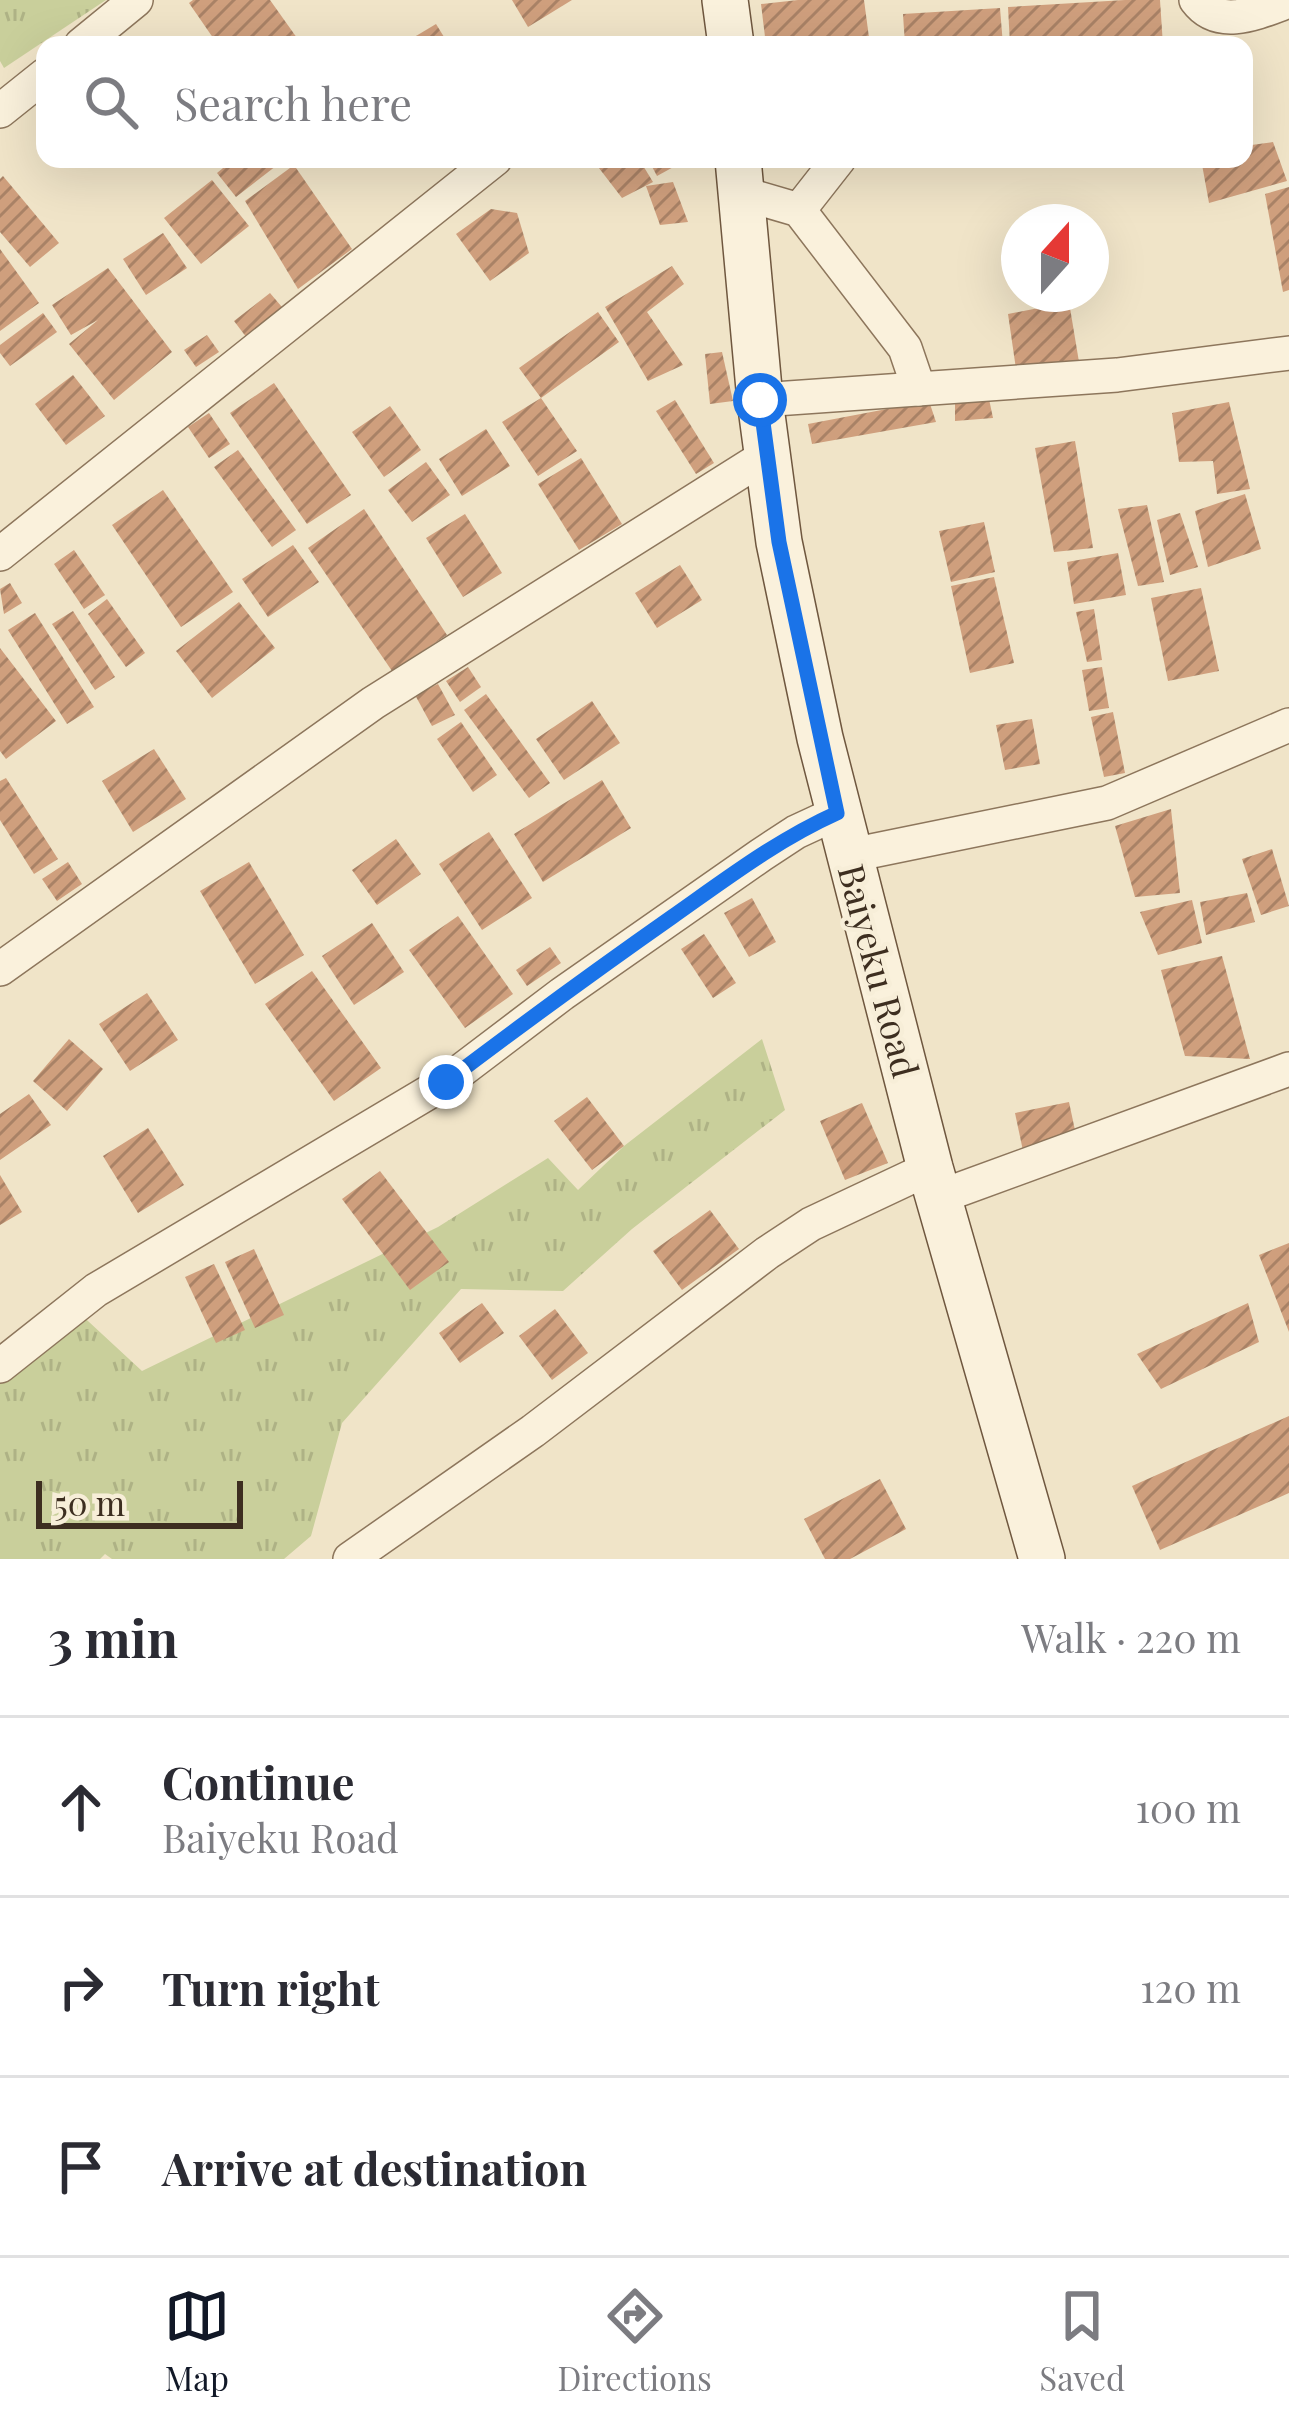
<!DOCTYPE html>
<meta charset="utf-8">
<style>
:root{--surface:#fff;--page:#f7f7f7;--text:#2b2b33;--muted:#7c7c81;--line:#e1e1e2;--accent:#111827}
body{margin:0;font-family:"Playfair Display",serif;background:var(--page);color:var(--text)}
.compass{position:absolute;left:1001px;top:204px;width:108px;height:108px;border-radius:50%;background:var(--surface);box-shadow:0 12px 48px #0002;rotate:21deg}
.scale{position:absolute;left:36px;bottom:30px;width:207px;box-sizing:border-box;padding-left:12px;border:6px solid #3d2e20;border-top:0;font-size:33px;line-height:42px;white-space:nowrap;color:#3d2e20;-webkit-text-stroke:9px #f7eed8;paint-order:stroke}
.stop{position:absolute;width:36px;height:36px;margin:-27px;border:9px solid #1a73e8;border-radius:50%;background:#fff}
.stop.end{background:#1a73e8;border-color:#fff;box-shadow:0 3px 12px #0008}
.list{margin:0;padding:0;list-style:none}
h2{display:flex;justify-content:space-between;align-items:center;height:156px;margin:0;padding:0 48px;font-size:51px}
h2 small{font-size:39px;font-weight:400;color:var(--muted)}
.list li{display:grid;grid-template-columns:78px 1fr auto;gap:36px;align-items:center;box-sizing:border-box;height:180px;padding:0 48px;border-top:3px solid var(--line)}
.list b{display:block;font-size:45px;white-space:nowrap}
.list p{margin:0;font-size:39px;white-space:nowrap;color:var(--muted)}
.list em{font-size:39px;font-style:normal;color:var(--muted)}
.icon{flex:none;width:66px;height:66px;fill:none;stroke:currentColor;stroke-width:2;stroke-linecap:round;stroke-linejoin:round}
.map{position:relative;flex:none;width:1289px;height:1559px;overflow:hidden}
.search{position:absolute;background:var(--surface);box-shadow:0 12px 48px #0002;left:36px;right:36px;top:36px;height:132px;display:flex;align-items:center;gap:30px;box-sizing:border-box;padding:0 42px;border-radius:24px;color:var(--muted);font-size:45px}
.sheet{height:696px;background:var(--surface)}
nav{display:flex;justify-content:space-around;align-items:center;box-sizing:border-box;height:168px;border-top:3px solid var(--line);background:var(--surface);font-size:33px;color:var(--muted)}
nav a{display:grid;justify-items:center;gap:6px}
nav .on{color:var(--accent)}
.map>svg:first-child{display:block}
.grass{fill:url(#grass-tufts)}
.building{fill:url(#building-hatch)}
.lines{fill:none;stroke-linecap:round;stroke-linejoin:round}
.street-casing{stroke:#8d765c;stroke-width:36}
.secondary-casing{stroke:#6f573f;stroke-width:48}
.street{stroke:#faf1dc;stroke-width:33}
.secondary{stroke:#faf1dc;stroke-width:45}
.route{stroke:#1a73e8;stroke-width:15}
.labels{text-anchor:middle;stroke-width:9;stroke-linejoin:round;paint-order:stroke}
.street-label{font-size:36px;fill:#3d2e20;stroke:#f7eed8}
</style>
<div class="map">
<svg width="1289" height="1559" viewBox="0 0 1289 1559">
<defs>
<pattern id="grass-tufts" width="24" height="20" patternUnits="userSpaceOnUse" patternTransform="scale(3)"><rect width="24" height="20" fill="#c9cf9b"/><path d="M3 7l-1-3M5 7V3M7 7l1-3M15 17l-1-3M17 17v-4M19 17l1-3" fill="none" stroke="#aeb285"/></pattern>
<pattern id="building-hatch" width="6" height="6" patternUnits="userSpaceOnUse" patternTransform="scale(3)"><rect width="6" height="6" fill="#cf9f7d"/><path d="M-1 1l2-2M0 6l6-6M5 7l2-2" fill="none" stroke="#a98266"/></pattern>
</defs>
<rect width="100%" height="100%" fill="#f0e4c8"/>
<g class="grass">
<path d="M0,0h106l-102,68 -4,-7z"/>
<path d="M762,1039l23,71 -153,119 -69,62 -102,-2 -119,134 -31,113 -27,23h-172l-7,-5 -5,5h-100v-209l62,-53 80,74 296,-144 110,-69 30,32 46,-44z"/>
</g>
<g class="building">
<path d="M193,0h77l32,45h-84l-29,-42z"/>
<path d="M512,0h60l-44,27z"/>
<path d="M798,0h66l6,45h-104l-5,-41z"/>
<path d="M1125,0h35l3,45h-153l-2,-38z"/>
<path d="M1000,8l3,37h-98l-2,-31z"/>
<path d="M436,24l13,21h-48z"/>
<path d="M1273,142l14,39 -78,22 -8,-44h43v-13z"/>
<path d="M234,159h51l-49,38 -19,-24z"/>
<path d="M592,159h47l14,23 -31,16z"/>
<path d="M648,159h40l-31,17z"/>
<path d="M294,165l58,84 -54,40 -53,-88z"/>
<path d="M3,176l56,67 -29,24 -30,-35v-53z"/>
<path d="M212,180l37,46 -48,38 -37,-46z"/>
<path d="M673,182l15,40 -28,3 -14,-39z"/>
<path d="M1289,187v103l-6,2 -18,-98z"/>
<path d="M491,209l26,4 12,40 -39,28 -34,-47z"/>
<path d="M163,233l24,35 -41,27 -23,-36z"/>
<path d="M0,249l39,54 -39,28z"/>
<path d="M672,266l12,18 -37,28 36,53 -35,16 -43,-74z"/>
<path d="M108,268l64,84 -58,48 -45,-56 29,-24 -27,15 -19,-30z"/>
<path d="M270,293l17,20 -37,29 -16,-21z"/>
<path d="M1069,302l10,60 -63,7 -8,-55z"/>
<path d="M598,312l21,30 -78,56 36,53 -39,25 -36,-54 39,-24 -22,-30z"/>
<path d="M43,313l14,19 -47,34 -10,-13v-8z"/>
<path d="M207,335l12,17 -23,15 -12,-17z"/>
<path d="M722,352l11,49 -23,3 -5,-50z"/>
<path d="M73,375l32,41 -39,29 -31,-41z"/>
<path d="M274,383l77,112 -44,29 -77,-111z"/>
<path d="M989,399l4,19 -38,3v-19z"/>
<path d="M675,400l39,63 -18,11 -40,-63z"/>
<path d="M929,401l7,21 -124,22 -4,-20z"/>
<path d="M1229,402l21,87 -33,5 -4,-33 -34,1 -7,-49z"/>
<path d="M390,406l31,44 -37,27 -32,-45z"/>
<path d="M209,413l21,31 -21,14 -21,-31z"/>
<path d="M486,429l24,37 -48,30 -23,-37z"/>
<path d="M1075,441l18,107 -39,4 -19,-104z"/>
<path d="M238,450l58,80 -24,17 -58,-80z"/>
<path d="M581,458l41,66 -43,26 -41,-66z"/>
<path d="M426,462l24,33 -38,27 -24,-32z"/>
<path d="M163,490l70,102 -52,35 -69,-102z"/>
<path d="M1245,494l16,55 -53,18 -13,-56z"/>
<path d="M1147,505l17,77 -26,4 -20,-77z"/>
<path d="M364,509l83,126 -55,36 -84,-123z"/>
<path d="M1180,513l18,54 -28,8 -13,-55z"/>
<path d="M465,514l37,59 -39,24 -37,-59z"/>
<path d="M984,522l11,50 -44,10 -12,-51z"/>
<path d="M293,545l26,37 -51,35 -26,-38z"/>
<path d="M74,550l31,45 -21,14 -30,-45z"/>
<path d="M1118,553l8,42 -52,9 -7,-42z"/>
<path d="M680,565l22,35 -45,28 -22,-35z"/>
<path d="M994,577l20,86 -44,10 -19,-87z"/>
<path d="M10,583l12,20 -18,11 -4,-25z"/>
<path d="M1201,588l18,83 -51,10 -17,-83z"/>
<path d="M107,599l38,54 -19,14 -38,-53z"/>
<path d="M239,602l36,46 -63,50 -36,-47z"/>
<path d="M1094,609l8,51 -15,2 -11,-50z"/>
<path d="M73,611l42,66 -20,13 -43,-66z"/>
<path d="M35,613l59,94 -27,17 -59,-94z"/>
<path d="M0,648l56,73 -50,38 -6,-8z"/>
<path d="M468,667l13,20 -21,15 -14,-21z"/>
<path d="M1102,667l7,41 -20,3 -7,-41z"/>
<path d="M438,684l17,31 -23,11 -17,-31z"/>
<path d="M486,694l64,89 -21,15 -65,-88z"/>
<path d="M592,701l28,42 -56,37 -28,-41z"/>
<path d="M1113,712l12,61 -21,4 -13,-60z"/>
<path d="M1032,719l8,45 -35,6 -9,-45z"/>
<path d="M461,722l36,53 -24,17 -36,-53z"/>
<path d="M154,749l32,50 -53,33 -31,-51z"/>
<path d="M6,778l52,81 -24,15 -34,-54v-39z"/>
<path d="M602,780l29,48 -88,54 -29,-48z"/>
<path d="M1171,809l9,84 -45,4 -20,-71z"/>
<path d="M489,832l43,66 -50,32 -43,-66z"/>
<path d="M396,839l25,35 -44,31 -25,-35z"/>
<path d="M1272,849l17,57 -28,9 -19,-56z"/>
<path d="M68,862l14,22 -25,17 -15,-22z"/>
<path d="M249,862l55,93 -49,29 -55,-93z"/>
<path d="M1247,893l8,29 -49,13 -6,-33z"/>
<path d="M752,898l24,44 -27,15 -25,-44z"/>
<path d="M1192,900l10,43 -44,12 -18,-43z"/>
<path d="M458,916l55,78 -48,34 -56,-78z"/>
<path d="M372,923l32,49 -50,33 -32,-49z"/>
<path d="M704,934l32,49 -23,15 -32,-49z"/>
<path d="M550,947l11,16 -34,23 -11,-16z"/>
<path d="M1222,956l28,103 -65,-3 -24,-86z"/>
<path d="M312,971l69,97 -47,33 -69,-97z"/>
<path d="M147,993l31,47 -48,31 -31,-47z"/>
<path d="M69,1039l34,30 -36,42 -34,-30z"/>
<path d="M29,1094l22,31 -51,35v-46z"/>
<path d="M587,1097l37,49 -32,24 -38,-49z"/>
<path d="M1069,1102l7,33 -50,30 -11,-52z"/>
<path d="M862,1103l26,60 -43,17 -25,-59z"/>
<path d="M148,1128l36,57 -46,28 -35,-57z"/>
<path d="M380,1171l69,91 -39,28 -68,-91z"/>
<path d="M0,1175l22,37 -22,13z"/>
<path d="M710,1210l29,39 -57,41 -29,-39z"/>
<path d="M1289,1243v89l-30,-77z"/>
<path d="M254,1249l30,66 -29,13 -30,-66z"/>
<path d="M214,1264l31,66 -29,13 -31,-66z"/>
<path d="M482,1303l22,30 -44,30 -21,-30z"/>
<path d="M1248,1303l11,39 -98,47 -24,-35z"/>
<path d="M555,1309l33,44 -36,27 -33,-44z"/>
<path d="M1289,1416v77l-129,57 -28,-64z"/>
<path d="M880,1479l26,50 -56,30h-25l-21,-40z"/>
</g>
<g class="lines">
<g class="street-casing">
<g id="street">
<path d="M1196,0c23,31 63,12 93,1"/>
<path d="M81,45l55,-45"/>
<path d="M0,111l45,-36"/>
<path d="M741,193l58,17 106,138 14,41"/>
<path d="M799,210l40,-51"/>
<path d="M760,400l357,-25 172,-22"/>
<path d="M0,554l495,-395"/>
<path d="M847,856l260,-53 182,-78"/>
<path d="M0,969l373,-266 394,-248"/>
<path d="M939,1197l350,-128"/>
<path d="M0,1366l96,-76 350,-208 116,-88 199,-139 35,-23 41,-19"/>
<path d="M350,1559l183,-128 234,-178 44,-29 119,-56"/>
</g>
</g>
<g class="secondary-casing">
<g id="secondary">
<path d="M725,0l6,45"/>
<path d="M738,159l22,241 19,142 41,196 110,430 112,391"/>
</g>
</g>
<use href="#street" class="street"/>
<use href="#secondary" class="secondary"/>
</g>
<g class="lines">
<path class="route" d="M446,1082c74,-56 149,-111 226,-165 54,-38 105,-77 165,-104l-58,-271 -19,-142"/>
</g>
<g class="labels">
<g class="street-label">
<text transform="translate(878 971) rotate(75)" y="13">Baiyeku Road</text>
</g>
</g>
</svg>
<svg class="compass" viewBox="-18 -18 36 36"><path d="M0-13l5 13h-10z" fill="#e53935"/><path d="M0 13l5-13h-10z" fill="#7c7c81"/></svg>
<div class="scale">50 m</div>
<div class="stop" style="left:760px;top:400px"></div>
<div class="stop end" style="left:446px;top:1082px"></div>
<div class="search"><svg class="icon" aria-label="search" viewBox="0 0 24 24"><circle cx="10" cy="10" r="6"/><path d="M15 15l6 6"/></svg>Search here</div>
</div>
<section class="sheet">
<h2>3 min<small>Walk · 220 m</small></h2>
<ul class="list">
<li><svg class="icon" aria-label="ahead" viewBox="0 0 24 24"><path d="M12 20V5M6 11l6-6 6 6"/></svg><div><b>Continue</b><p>Baiyeku Road</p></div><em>100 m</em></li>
<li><svg class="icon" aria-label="right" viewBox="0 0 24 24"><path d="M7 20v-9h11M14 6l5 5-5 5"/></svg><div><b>Turn right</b></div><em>120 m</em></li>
<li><svg class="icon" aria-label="arrive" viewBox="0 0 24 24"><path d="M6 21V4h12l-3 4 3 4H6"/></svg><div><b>Arrive at destination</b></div></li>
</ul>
</section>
<nav>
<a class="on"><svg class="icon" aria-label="map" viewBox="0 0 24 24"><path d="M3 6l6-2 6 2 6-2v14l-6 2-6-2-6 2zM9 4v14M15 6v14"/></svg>Map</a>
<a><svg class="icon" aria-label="directions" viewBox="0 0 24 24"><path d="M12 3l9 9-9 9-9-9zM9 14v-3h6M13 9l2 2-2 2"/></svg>Directions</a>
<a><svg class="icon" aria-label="saved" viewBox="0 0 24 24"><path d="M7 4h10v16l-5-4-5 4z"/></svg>Saved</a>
</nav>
